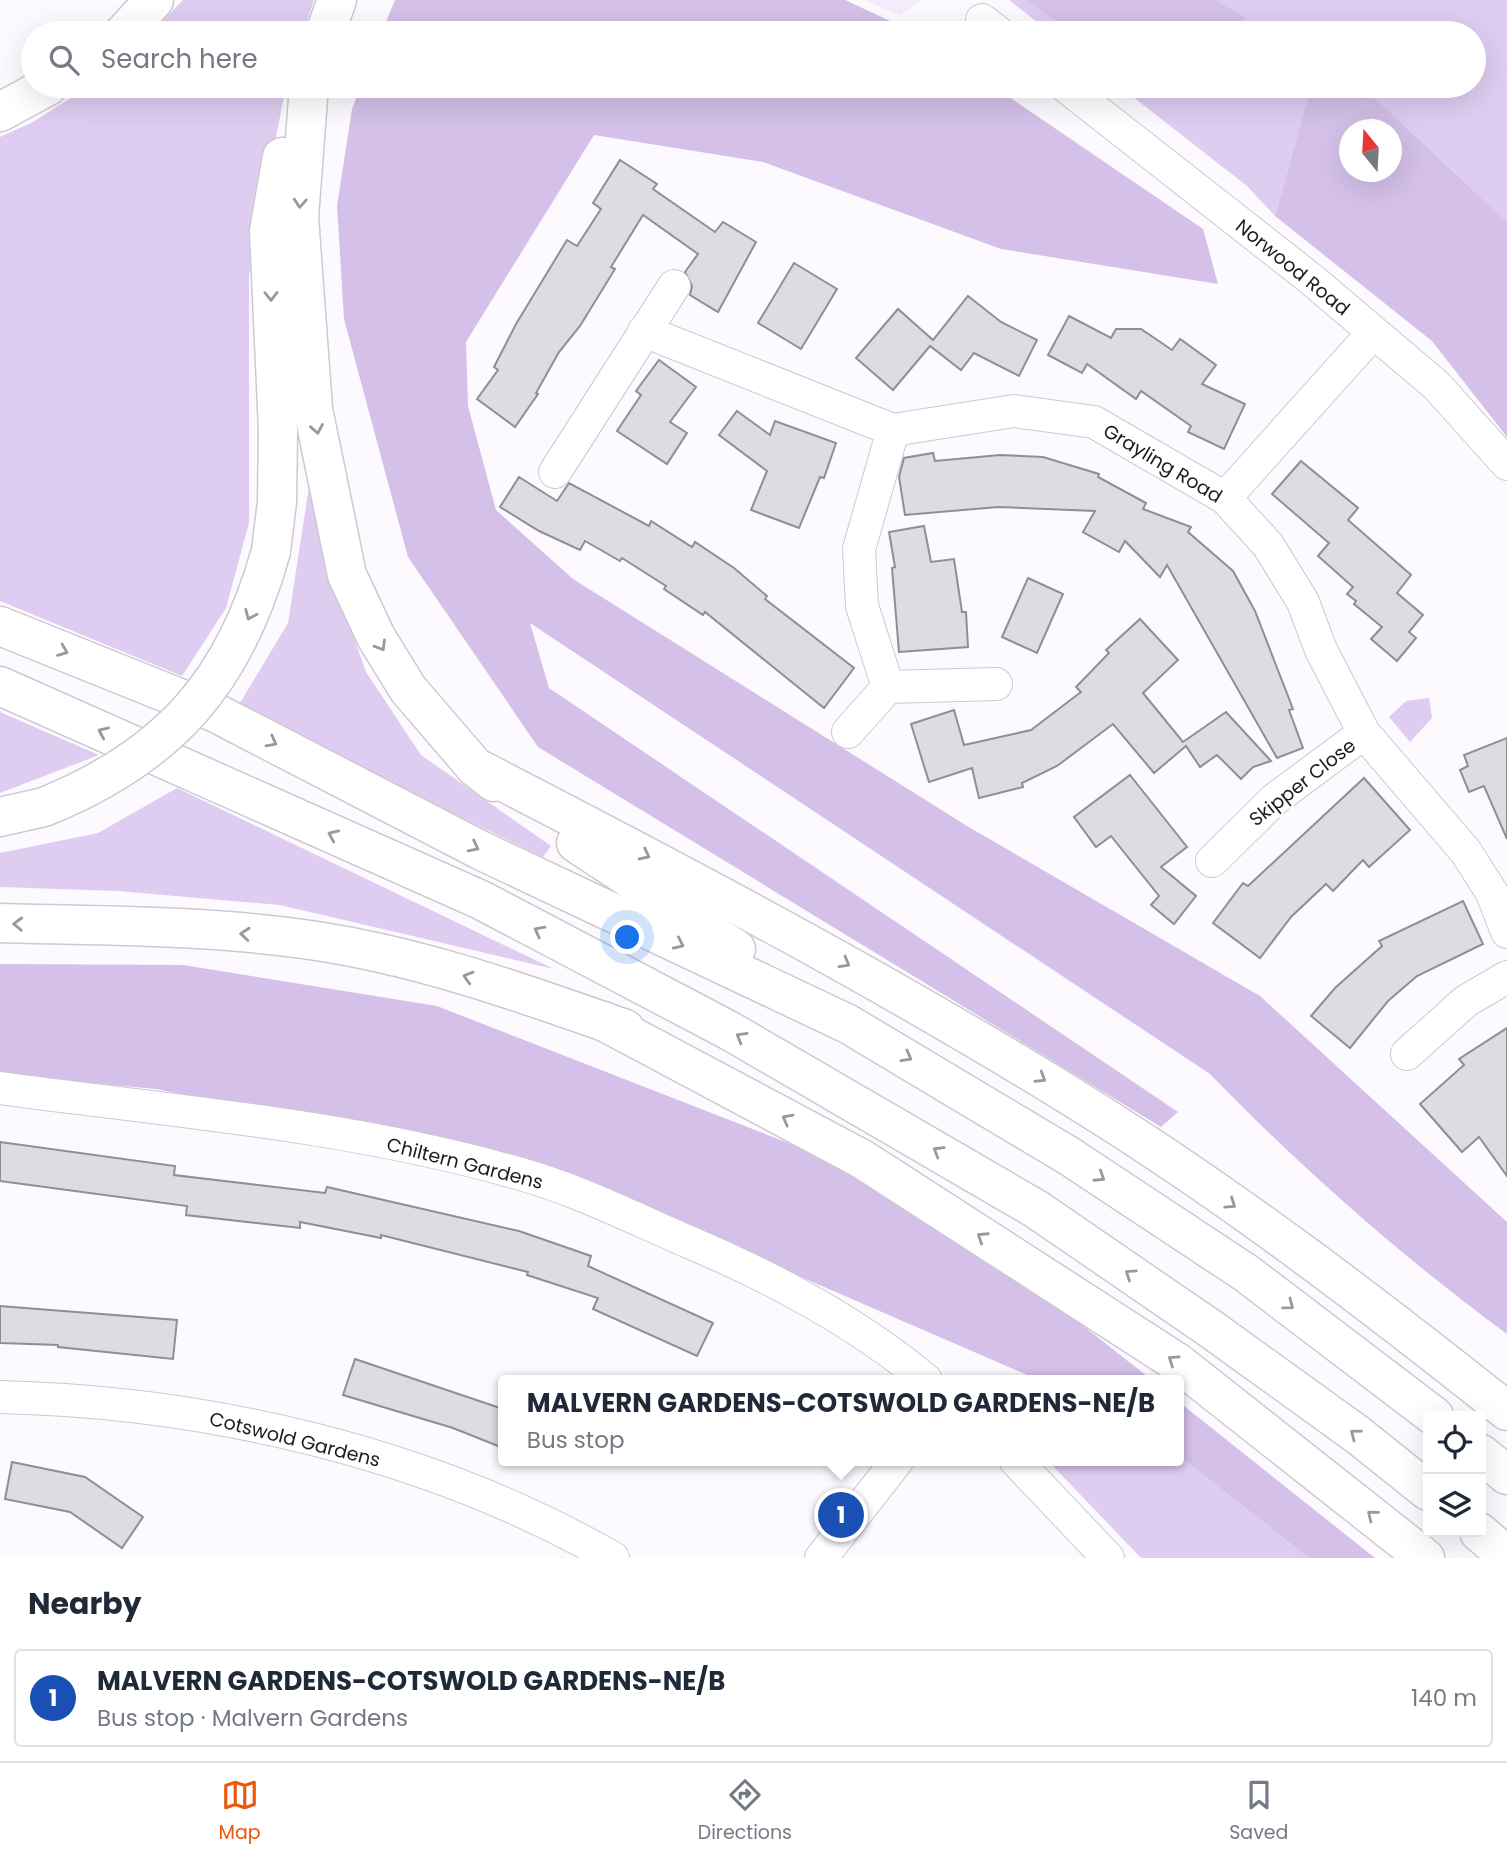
<!DOCTYPE html>
<meta charset="utf-8">
<style>
:root{--surface:#fff;--page:#f6f6f7;--text:#1f2937;--muted:#747a83;--line:#e0e1e3;--accent:#ea580c}
body{margin:0;font-family:Poppins,sans-serif;background:var(--page);color:var(--text)}
.controls{position:absolute;right:21px;bottom:21px;display:grid;overflow:hidden;border-radius:7px;box-shadow:0 7px 28px #0002}
.controls button{width:63px;height:63px;display:grid;place-items:center;padding:0;border:0;border-bottom:2px solid var(--line);background:var(--surface);color:var(--text);font:35px sans-serif}
.compass{position:absolute;left:1339px;top:119px;width:63px;height:63px;border-radius:50%;background:var(--surface);box-shadow:0 7px 28px #0002;rotate:342deg}
.you{position:absolute;left:628px;top:938px;width:24px;height:24px;margin:-18px;border:5px solid #fff;border-radius:50%;background:#1a73e8;box-shadow:0 0 0 10px #1a73e833}
.badge{display:grid;place-items:center;width:46px;height:46px;border-radius:50%;background:var(--accent);color:#fff;font-size:23px;font-weight:700}
.pin{position:absolute;translate:-50% -50%;border:4px solid #fff;box-shadow:0 2px 7px #0006}
.popup{position:absolute;left:498px;top:1375px;width:686px;height:91px;box-sizing:border-box;display:grid;place-content:center;border-radius:7px;background:var(--surface);filter:drop-shadow(0 2px 5px #0005);font-size:23px;white-space:nowrap;color:var(--muted)}
.popup b{font-size:26px;color:var(--text)}
.popup::after{content:'';position:absolute;left:50%;top:100%;margin-left:-14px;border:14px solid transparent;border-top-color:var(--surface)}
.list{margin:0;padding:0;list-style:none}
h2{display:flex;justify-content:space-between;align-items:center;height:91px;margin:0;padding:0 28px;font-size:30px}
h2 small{font-size:23px;font-weight:400;color:var(--muted)}
.list li{display:grid;grid-template-columns:46px 1fr auto;gap:21px;align-items:center;box-sizing:border-box;height:98px;margin:0 14px 14px;padding:0 14px;border:2px solid var(--line);border-radius:7px}
.list b{display:block;font-size:26px;white-space:nowrap}
.list p{margin:0;font-size:23px;white-space:nowrap;color:var(--muted)}
.list em{font-size:23px;font-style:normal;color:var(--muted)}
.icon{flex:none;width:38px;height:38px;fill:none;stroke:currentColor;stroke-width:2;stroke-linecap:round;stroke-linejoin:round}
.map{position:relative;flex:none;width:1507px;height:1558px;overflow:hidden}
.search{position:absolute;background:var(--surface);box-shadow:0 7px 28px #0002;left:21px;right:21px;top:21px;height:77px;display:flex;align-items:center;gap:18px;box-sizing:border-box;padding:0 24px;border-radius:38px;color:var(--muted);font-size:26px}
.sheet{height:203px;background:var(--surface)}
nav{display:flex;justify-content:space-around;align-items:center;box-sizing:border-box;height:98px;border-top:2px solid var(--line);background:var(--surface);font-size:19px;color:var(--muted)}
nav a{display:grid;justify-items:center;gap:4px}
nav .on{color:var(--accent)}
.map>svg:first-child{display:block}
.built{fill:#f3ecfb}
.green{fill:#dfccf1}
.forest{fill:#d4c0e8;fill-rule:evenodd}
.building{fill:#dfdbe3;stroke:#918d94;stroke-width:2}
.lines{fill:none;stroke-linecap:round;stroke-linejoin:round}
.minor-casing{stroke:#cdc9d1;stroke-width:34}
.trunk-casing{stroke:#cdc9d1;stroke-width:41}
.minor{stroke:#fff;stroke-width:32}
.trunk{stroke:#fff;stroke-width:38}
.trunk-bridge-casing{stroke:#cdc9d1;stroke-width:41;stroke-linecap:butt}
.trunk-bridge{stroke:#fff;stroke-width:38}
.oneway{stroke:#99989a}
.labels{text-anchor:middle;stroke-width:5;stroke-linejoin:round;paint-order:stroke}
.street-label{font-size:19px;fill:#1c1b1e;stroke:#fff}
</style>
<div class="map">
<svg width="1507" height="1558" viewBox="0 0 1507 1558">
<rect width="100%" height="100%" fill="#fcf9ff"/>
<path class="built" d="M864,0h57l-21,15z"/>
<g class="green">
<path d="M183,0h131l-11,33h-152z"/>
<path d="M1009,0h498v222l-145,-136h112v-53h-423z"/>
<path d="M89,86h197l-37,189v248l-23,85 -44,68 -182,-75v-464l33,-15z"/>
<path d="M1119,86h192l-36,130 -28,-30z"/>
<path d="M309,487l13,61 44,124 55,83 130,91 -8,11 -306,-149 51,-85z"/>
<path d="M1429,698l3,20 -22,24 -21,-25 17,-16z"/>
<path d="M0,712l99,43 -99,38z"/>
<path d="M177,788l377,181 -274,-64 -162,-14 -118,-4v-34l98,-20z"/>
<path d="M1179,1456l130,102h-168l-93,-97h131z"/>
</g>
<g class="forest">
<path d="M395,0h450l71,33h-535z"/>
<path d="M1027,0h188l31,18 -22,15h-152z"/>
<path d="M361,86h632l210,143 15,55 -217,-35 -238,-87 -169,-27 -128,207 2,64 28,104 77,69 394,247 293,170 247,226v112c-106,-78 -206,-166 -297,-260l-680,-451 19,65 629,424 -17,15 -623,-380 -130,-190 -64,-238 -7,-113 15,-97z"/>
<path d="M1311,86h51l145,136v215l-75,-96 -157,-125zM1350,130h42v42h-42z"/>
<path d="M0,964l183,1 254,41 382,149 244,155 89,70h-113l-499,-216 -384,-75 -156,-14z"/>
<path d="M1179,1402l196,156h-66l-130,-102z"/>
</g>
<g class="building">
<path d="M620,160l37,24 -4,5 62,43 8,-10 33,20 -38,70 -28,-17 2,-9 -7,-14 13,-18 -55,-39 -32,52 4,2 -35,57 -21,26 -23,41 2,1 -23,33 -38,-28 21,-29 -4,-3 22,-43 51,-84 10,6 24,-37 -8,-6z"/>
<path d="M794,263l43,26 -36,60 -43,-26z"/>
<path d="M968,296l33,26 36,18 -18,36 -45,-23 -13,17 -31,-24 -37,44 -37,-32 42,-49 35,31z"/>
<path d="M1069,316l42,22 5,-9h25l31,21 8,-11 36,26 -14,19 43,20 -21,45 -36,-17 3,-6 -50,-35 -5,8 -49,-35 -5,9 -34,-18z"/>
<path d="M659,360l37,27 -26,35 17,11 -20,31 -50,-33 24,-36 -5,-4z"/>
<path d="M737,411l33,24 5,-14 61,22 -12,35 -4,-1 -21,51 -48,-18 16,-39 -48,-36z"/>
<path d="M933,453l2,8 65,-6 43,2 56,17 -1,3 48,26 -3,6 48,18 -3,5 45,39 22,40 38,98 -4,1 14,38 -26,10 -110,-193 -7,12 -35,-36 -6,11 -36,-20 12,-21 -97,-4 -93,8 -6,-38 5,-19z"/>
<path d="M1301,461l57,47 -10,12 63,55 -14,18 26,22 -14,17 7,6 -19,23 -26,-22 11,-12 -28,-23 2,-3 -9,-7 6,-7 -35,-31 11,-13 -57,-49z"/>
<path d="M519,477l38,24 12,-18 80,43 2,-5 41,26 3,-5 39,26 33,28 -2,3 89,69 -30,40 -119,-96 -2,3 -39,-26 2,-3 -44,-28 -2,3 -35,-20 -5,9 -41,-19 -39,-24z"/>
<path d="M924,526l7,36 23,-3 8,53h4l2,35 -69,5 -7,-84 3,-1 -6,-35z"/>
<path d="M1028,578l35,16 -26,59 -35,-16z"/>
<path d="M1140,619l38,41 -35,33 40,49 43,-30 45,49 -18,6 -12,12 -24,-24 -17,12 -14,-21 -32,27 -41,-49 -56,42 -35,17 1,4 -44,11 -7,-30 -43,14 -18,-58 43,-14 10,35 67,-15 50,-38 -5,-5 33,-34 -3,-3z"/>
<path d="M1507,738v101l-23,-53 -15,6 -9,-22 8,-4 -4,-11z"/>
<path d="M1130,775l57,72 -26,20 35,29 -22,28 -23,-19 8,-9 -48,-60 -15,11 -22,-30z"/>
<path d="M1364,778l46,52 -41,37 -6,-7 -30,31 -7,-7 -35,33 -31,41 -47,-35 30,-40 5,3z"/>
<path d="M1463,901l20,43 -66,32 -29,25 -38,47 -39,-32 24,-28 47,-42 -3,-5z"/>
<path d="M1507,1028v148l-28,-39 -17,15 -42,-48 44,-39 -5,-6z"/>
<path d="M0,1142l175,24 -1,9 151,18 2,-6 192,44 72,25 -3,10 125,57 -16,33 -104,-47 5,-11 -71,-23 1,-3 -147,-37v3l-81,-16v6l-114,-13 1,-9 -187,-25z"/>
<path d="M0,1306l177,14 -4,39 -115,-12v-2l-58,-2z"/>
<path d="M355,1359l148,50v39l-50,-20 -110,-33z"/>
<path d="M12,1462l73,15 58,40 -21,31 -52,-36 -65,-13z"/>
</g>
<g class="lines">
<g class="minor-casing">
<g id="minor">
<path d="M982,20l17,13"/>
<path d="M1065,86l246,193 126,107 70,78"/>
<path d="M644,331l249,99 121,-19 80,11 131,76 43,47 35,57 18,48 43,83 102,119 26,41 15,39"/>
<path d="M893,430l-34,119 3,57 26,81 108,-3"/>
<path d="M555,472l119,-186"/>
<path d="M1225,498l148,-165"/>
<path d="M848,732l40,-45"/>
<path d="M1212,861l63,-62 89,-66"/>
<path d="M1407,1054l59,-53 41,-24"/>
<path d="M0,1088c172,23 349,37 517,85 59,16 116,45 172,69 85,36 166,79 237,138"/>
<path d="M0,1397c210,5 430,56 613,161"/>
<path d="M1016,1461l92,97"/>
<path d="M821,1558l76,-97"/>
</g>
</g>
<g class="trunk-casing">
<g id="trunk">
<path d="M124,33l30,-33"/>
<path d="M325,33l12,-33"/>
<path d="M309,86l-10,131 14,192 34,166 29,62 32,52 67,78 19,15"/>
<path d="M0,112l48,-26"/>
<path d="M271,551l6,-49 1,-72 -9,-199 13,-74"/>
<path d="M0,626l214,86 266,138 368,174 221,132 177,117 188,143"/>
<path d="M0,686l481,214 249,131 306,178 175,120 147,106 70,56"/>
<path d="M475,767c211,109 420,219 621,345 143,90 279,194 411,299"/>
<path d="M0,817l44,-10"/>
<path d="M576,843l160,106"/>
<path d="M0,923c101,3 203,2 303,16 111,15 217,53 322,90"/>
<path d="M603,1021l259,138 316,204 247,195"/>
<path d="M1481,1454l26,21"/>
<path d="M1479,1532l28,24"/>
</g>
</g>
<use href="#minor" class="minor"/>
<use href="#trunk" class="trunk"/>
<g class="trunk-bridge-casing">
<path id="trunk-bridge" d="M44,807c126,-51 191,-126 227,-256"/>
</g>
<use href="#trunk-bridge" class="trunk-bridge"/>
</g>
<defs><path id="oneway-chevron" d="M-2-3.5L2.5 0L-2 3.5" fill="none" stroke-width="1.6" stroke-linecap="round" stroke-linejoin="round" transform="scale(1.75)"/></defs>
<g class="oneway">
<use href="#oneway-chevron" transform="translate(300 203) rotate(94)"/>
<use href="#oneway-chevron" transform="translate(271 296) rotate(89)"/>
<use href="#oneway-chevron" transform="translate(317 429) rotate(80)"/>
<use href="#oneway-chevron" transform="translate(250 615) rotate(113)"/>
<use href="#oneway-chevron" transform="translate(381 646) rotate(59)"/>
<use href="#oneway-chevron" transform="translate(63 651) rotate(22)"/>
<use href="#oneway-chevron" transform="translate(103 732) rotate(-156)"/>
<use href="#oneway-chevron" transform="translate(272 742) rotate(28)"/>
<use href="#oneway-chevron" transform="translate(333 835) rotate(-156)"/>
<use href="#oneway-chevron" transform="translate(474 847) rotate(27)"/>
<use href="#oneway-chevron" transform="translate(645 855) rotate(27)"/>
<use href="#oneway-chevron" transform="translate(18 924) rotate(-178)"/>
<use href="#oneway-chevron" transform="translate(539 931) rotate(-152)"/>
<use href="#oneway-chevron" transform="translate(245 934) rotate(-175)"/>
<use href="#oneway-chevron" transform="translate(679 944) rotate(25)"/>
<use href="#oneway-chevron" transform="translate(845 963) rotate(30)"/>
<use href="#oneway-chevron" transform="translate(468 977) rotate(-164)"/>
<use href="#oneway-chevron" transform="translate(741 1037) rotate(-150)"/>
<use href="#oneway-chevron" transform="translate(907 1057) rotate(29)"/>
<use href="#oneway-chevron" transform="translate(1041 1078) rotate(31)"/>
<use href="#oneway-chevron" transform="translate(787 1119) rotate(-152)"/>
<use href="#oneway-chevron" transform="translate(938 1151) rotate(-149)"/>
<use href="#oneway-chevron" transform="translate(1100 1177) rotate(33)"/>
<use href="#oneway-chevron" transform="translate(1231 1204) rotate(34)"/>
<use href="#oneway-chevron" transform="translate(982 1237) rotate(-147)"/>
<use href="#oneway-chevron" transform="translate(1130 1274) rotate(-146)"/>
<use href="#oneway-chevron" transform="translate(1289 1305) rotate(37)"/>
<use href="#oneway-chevron" transform="translate(1173 1360) rotate(-146)"/>
<use href="#oneway-chevron" transform="translate(1355 1434) rotate(-143)"/>
<use href="#oneway-chevron" transform="translate(1372 1515) rotate(-141)"/>
</g>
<g class="labels">
<g class="street-label">
<text transform="translate(1293 267) rotate(39)" y="7">Norwood Road</text>
<text transform="translate(1163 463) rotate(31)" y="7">Grayling Road</text>
<text transform="translate(1302 782) rotate(-38)" y="7">Skipper Close</text>
<text transform="translate(465 1163) rotate(14)" y="7">Chiltern Gardens</text>
<text transform="translate(295 1439) rotate(14)" y="7">Cotswold Gardens</text>
</g>
</g>
</svg>
<div class="controls">
<button><svg class="icon" aria-label="locate" viewBox="0 0 24 24"><circle cx="12" cy="12" r="6"/><path d="M12 2v4M12 18v4M2 12h4M18 12h4"/></svg></button>
<button><svg class="icon" aria-label="layers" viewBox="0 0 24 24"><path d="M12 4l9 5-9 5-9-5zM3 14l9 5 9-5"/></svg></button>
</div>
<svg class="compass" viewBox="-18 -18 36 36"><path d="M0-13l5 13h-10z" fill="#e53935"/><path d="M0 13l5-13h-10z" fill="#747a83"/></svg>
<div class="you"></div>
<div class="pin badge" style="left:841px;top:1515px;background:#1a4fb4">1</div>
<div class="popup"><b>MALVERN GARDENS-COTSWOLD GARDENS-NE/B</b>Bus stop</div>
<div class="search"><svg class="icon" aria-label="search" viewBox="0 0 24 24"><circle cx="10" cy="10" r="6"/><path d="M15 15l6 6"/></svg>Search here</div>
</div>
<section class="sheet">
<h2>Nearby<small></small></h2>
<ul class="list">
<li><span class="badge" style="background:#1a4fb4">1</span><div><b>MALVERN GARDENS-COTSWOLD GARDENS-NE/B</b><p>Bus stop · Malvern Gardens</p></div><em>140 m</em></li>
</ul>
</section>
<nav>
<a class="on"><svg class="icon" aria-label="map" viewBox="0 0 24 24"><path d="M3 6l6-2 6 2 6-2v14l-6 2-6-2-6 2zM9 4v14M15 6v14"/></svg>Map</a>
<a><svg class="icon" aria-label="directions" viewBox="0 0 24 24"><path d="M12 3l9 9-9 9-9-9zM9 14v-3h6M13 9l2 2-2 2"/></svg>Directions</a>
<a><svg class="icon" aria-label="saved" viewBox="0 0 24 24"><path d="M7 4h10v16l-5-4-5 4z"/></svg>Saved</a>
</nav>
